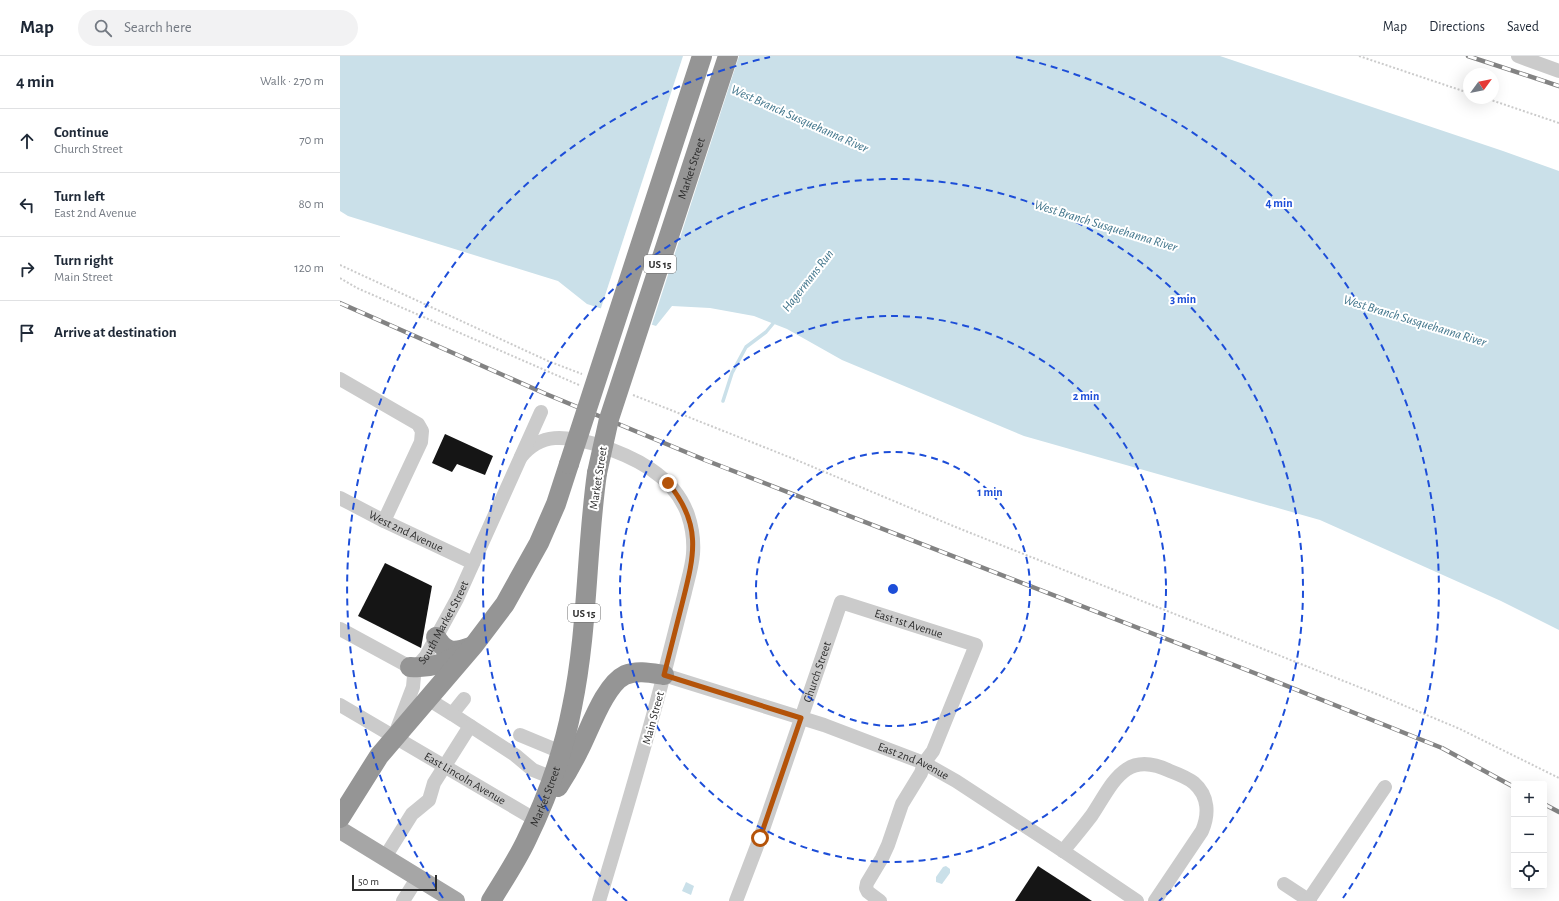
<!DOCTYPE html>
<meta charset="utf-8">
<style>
:root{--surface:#fff;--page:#f2f2f3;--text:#1f2937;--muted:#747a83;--line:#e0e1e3}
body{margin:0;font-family:"Alegreya Sans",sans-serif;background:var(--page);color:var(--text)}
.controls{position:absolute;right:12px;bottom:12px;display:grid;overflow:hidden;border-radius:4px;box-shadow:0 4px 16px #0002}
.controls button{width:36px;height:36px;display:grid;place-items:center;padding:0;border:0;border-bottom:1px solid var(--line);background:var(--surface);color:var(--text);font:20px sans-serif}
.compass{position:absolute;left:1123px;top:12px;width:36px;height:36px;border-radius:50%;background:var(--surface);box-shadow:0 4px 16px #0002;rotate:57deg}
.scale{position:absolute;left:12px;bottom:10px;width:85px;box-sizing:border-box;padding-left:4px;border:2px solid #2e2e2e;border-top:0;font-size:11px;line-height:14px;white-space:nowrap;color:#2e2e2e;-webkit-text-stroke:3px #fff;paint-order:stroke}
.stop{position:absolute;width:12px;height:12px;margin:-9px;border:3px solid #b45309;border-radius:50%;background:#fff}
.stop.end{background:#b45309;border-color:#fff;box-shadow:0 1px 4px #0008}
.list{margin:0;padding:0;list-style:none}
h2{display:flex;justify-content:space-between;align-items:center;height:52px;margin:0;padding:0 16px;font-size:17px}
h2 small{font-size:13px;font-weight:400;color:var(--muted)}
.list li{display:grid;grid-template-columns:26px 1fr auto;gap:12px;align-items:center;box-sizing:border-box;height:64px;padding:0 16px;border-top:1px solid var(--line)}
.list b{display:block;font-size:15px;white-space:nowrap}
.list p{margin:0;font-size:13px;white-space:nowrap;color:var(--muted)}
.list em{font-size:13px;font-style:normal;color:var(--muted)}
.icon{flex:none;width:22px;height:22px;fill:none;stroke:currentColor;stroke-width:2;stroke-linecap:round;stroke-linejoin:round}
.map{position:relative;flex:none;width:1219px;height:845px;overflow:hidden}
header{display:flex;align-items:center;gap:24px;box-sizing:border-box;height:56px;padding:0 20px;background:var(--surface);border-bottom:1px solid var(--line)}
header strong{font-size:19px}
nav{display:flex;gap:22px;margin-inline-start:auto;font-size:14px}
.search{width:280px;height:36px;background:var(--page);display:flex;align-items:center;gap:10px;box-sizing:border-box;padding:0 14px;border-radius:22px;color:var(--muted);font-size:15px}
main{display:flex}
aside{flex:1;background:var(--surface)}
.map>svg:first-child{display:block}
.water{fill:#cae0e9}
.pier{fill:#fff}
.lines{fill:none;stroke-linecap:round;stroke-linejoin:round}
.stream{stroke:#cae0e9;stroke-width:3.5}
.building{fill:#151515}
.path{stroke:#cbcbcb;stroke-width:2;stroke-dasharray:2 2;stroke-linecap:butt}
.minor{stroke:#cbcbcb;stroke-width:14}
.major{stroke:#a6a6a6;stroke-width:18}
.highway{stroke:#959595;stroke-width:20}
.rail-casing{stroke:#838383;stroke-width:4.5}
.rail{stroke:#fff;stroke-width:3;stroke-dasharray:9;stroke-linecap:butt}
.highway-bridge{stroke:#959595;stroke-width:20}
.route{stroke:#b45309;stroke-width:5}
.ring{fill:none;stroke:#1d4ed8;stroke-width:2;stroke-dasharray:7 5}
.labels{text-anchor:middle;stroke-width:4;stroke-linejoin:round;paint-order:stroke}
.shield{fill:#fff;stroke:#6d6d6d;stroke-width:1}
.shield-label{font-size:11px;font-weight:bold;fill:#2e2e2e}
.street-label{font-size:12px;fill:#2e2e2e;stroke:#fff}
.water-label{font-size:13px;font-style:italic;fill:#41758b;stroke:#fff}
.centre{fill:#1d4ed8;stroke:#fff;stroke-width:2}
.ring-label{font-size:12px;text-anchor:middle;font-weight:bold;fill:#1d4ed8;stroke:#fff;stroke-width:4;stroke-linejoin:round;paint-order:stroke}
</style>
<header>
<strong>Map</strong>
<div class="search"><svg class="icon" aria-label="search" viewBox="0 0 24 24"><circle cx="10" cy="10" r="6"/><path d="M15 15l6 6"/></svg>Search here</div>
<nav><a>Map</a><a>Directions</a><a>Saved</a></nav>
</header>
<main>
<aside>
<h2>4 min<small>Walk · 270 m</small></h2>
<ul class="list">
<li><svg class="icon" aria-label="ahead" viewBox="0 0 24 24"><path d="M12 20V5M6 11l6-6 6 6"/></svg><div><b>Continue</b><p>Church Street</p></div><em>70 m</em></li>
<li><svg class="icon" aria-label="left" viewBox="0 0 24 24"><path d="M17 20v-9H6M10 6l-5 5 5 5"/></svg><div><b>Turn left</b><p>East 2nd Avenue</p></div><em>80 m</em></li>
<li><svg class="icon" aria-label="right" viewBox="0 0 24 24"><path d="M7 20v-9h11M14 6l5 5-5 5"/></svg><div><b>Turn right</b><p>Main Street</p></div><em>120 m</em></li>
<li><svg class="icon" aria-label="arrive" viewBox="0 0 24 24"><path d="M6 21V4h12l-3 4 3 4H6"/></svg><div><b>Arrive at destination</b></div></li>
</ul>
</aside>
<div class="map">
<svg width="1219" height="845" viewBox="0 0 1219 845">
<rect width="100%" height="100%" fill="#fff"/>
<g class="water">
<path d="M0,0h880l283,95 56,20v459l-58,-29 -181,-81 -296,-84 -182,-76 -55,-31 -33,-13 -44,-8 -38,-2 -16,20 -69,-22 -29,-23 -210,-65 -8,-5z"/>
<path d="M606,810l4,3v4l-8,11 -6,-2v-5l7,-10z"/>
<path d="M346,826l8,4 -3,9 -9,-4z"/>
</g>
<path class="pier" d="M343,0h56l-88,271 -51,-16z"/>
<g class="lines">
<path class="stream" d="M383,345l9,-28 14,-26 20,-15 10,-12"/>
</g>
<g class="building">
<path d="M105,378l48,22 -8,19 -28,-11 -5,8 -20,-9z"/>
<path d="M45,507l47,23 -11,62 -63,-32z"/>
<path d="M698,810l54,35h-77z"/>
</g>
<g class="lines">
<g class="path">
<path d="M1019,0l110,37"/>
<path d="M1145,42l74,25"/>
<path d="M0,209l208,96 34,13"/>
<path d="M0,222l17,10 222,97"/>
<path d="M293,339l161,64 164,69 421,167 81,34 99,49"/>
</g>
<g class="minor">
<path d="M1178,0l41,15"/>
<path d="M0,323l78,45 4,7 -1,11 -37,79"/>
<path d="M181,401c20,-25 45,-21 74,-13 38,12 79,31 93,71 4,12 6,26 5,39 -1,13 -5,25 -8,38 -5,20 -10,39 -15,59 -21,84 -46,167 -71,250"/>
<path id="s1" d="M0,442l44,23 89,42"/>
<path d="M0,573l70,38"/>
<path id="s2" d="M72,611l7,-3 7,-8 31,-57 84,-187"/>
<path id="s3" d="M324,619l160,50 100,38 32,18 107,70 74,50"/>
<path d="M88,643l24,15 12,-15"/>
<path id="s4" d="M0,649l196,115"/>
<path d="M112,658l63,41 18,15 20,8"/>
<path d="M57,673l16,-42 1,-11 -4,-9"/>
<path d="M180,679l41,17"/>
<path d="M723,795c10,-12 20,-24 29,-36 21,-32 33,-66 78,-44 8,3 18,7 24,12 15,13 15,32 8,48l-47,70"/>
<path d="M45,801l27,-43 17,-14 5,-17 36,-57"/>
<path d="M944,828l26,17"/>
<path d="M63,845l15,-24"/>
<path id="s5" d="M396,845l24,-63 81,-236 135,43 -43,106 -9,12 -3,10 -19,31 -14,41 -6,13 -15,25 -1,5 2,4 12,9"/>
<path d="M968,845l77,-114"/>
</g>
<path class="major" d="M0,774l116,71"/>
<g class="highway">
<path d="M96,581c9,16 18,16 34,10"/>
<path d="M70,611c20,2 35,-4 52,-14"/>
<path d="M218,731c7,-11 14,-23 20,-35 11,-20 26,-67 47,-77 12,-5 26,-2 39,0"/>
<path d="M0,762l39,-62 95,-111 31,-41 34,-61 17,-39 13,-40"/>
<path id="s6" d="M151,845c12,-20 25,-39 35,-60 21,-43 37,-87 46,-134 16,-77 14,-156 25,-234"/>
</g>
<g class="rail-casing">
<g id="rail">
<path d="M1128,0l91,30"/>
<path d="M0,247l206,91 159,66 552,214 185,74 72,39"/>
<path d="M1204,748l15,8"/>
</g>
</g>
<use href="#rail" class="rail"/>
<g class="highway-bridge">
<path d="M229,408l133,-408"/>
<path id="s7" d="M257,417l12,-54 119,-363"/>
</g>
</g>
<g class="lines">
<path class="route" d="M328,427c35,42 26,73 14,121 -6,24 -12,47 -18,71l137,43 -41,120"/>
</g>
<g class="ring">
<circle cx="553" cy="533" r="137"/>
<circle cx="553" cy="533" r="273"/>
<path d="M287 845A410 410 0 1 1 819 845"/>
<path d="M103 842A546 546 0 0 1 430 1M676 1A546 546 0 0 1 1003 842"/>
</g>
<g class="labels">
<g class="shield">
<rect x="304" y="199" width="32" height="18" rx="3"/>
<rect x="228" y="548" width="32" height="18" rx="3"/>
</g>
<g class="shield-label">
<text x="320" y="212">US 15</text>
<text x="244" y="561">US 15</text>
</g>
<g class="street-label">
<text dy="4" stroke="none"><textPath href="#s7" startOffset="319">Market Street</textPath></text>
<text transform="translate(258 422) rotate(-81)" y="4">Market Street</text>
<text dy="4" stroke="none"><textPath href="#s1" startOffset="74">West 2nd Avenue</textPath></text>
<text dy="4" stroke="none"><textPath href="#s2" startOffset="56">South Market Street</textPath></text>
<text dy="4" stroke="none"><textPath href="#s5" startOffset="388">East 1st Avenue</textPath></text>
<text dy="4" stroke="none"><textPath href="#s5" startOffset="243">Church Street</textPath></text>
<text transform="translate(313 662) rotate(-75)" y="4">Main Street</text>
<text dy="4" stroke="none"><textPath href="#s3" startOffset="264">East 2nd Avenue</textPath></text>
<text dy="4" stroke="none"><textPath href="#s4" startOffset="145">East Lincoln Avenue</textPath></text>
<text dy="4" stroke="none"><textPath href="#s6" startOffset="118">Market Street</textPath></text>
</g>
<g class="water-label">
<text transform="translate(460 62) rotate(24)" y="5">West Branch Susquehanna River</text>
<text transform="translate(766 169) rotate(17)" y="5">West Branch Susquehanna River</text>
<text transform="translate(467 224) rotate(-52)" y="5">Hagermans Run</text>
<text transform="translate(1075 264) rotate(17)" y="5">West Branch Susquehanna River</text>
</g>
</g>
<circle cx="553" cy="533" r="6" class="centre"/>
<g class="ring-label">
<text x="939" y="151">4 min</text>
<text x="843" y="247">3 min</text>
<text x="746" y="344">2 min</text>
<text x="650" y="440">1 min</text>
</g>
</svg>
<div class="controls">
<button>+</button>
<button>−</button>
<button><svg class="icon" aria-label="locate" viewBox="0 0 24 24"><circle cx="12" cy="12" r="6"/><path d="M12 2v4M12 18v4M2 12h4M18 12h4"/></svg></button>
</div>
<svg class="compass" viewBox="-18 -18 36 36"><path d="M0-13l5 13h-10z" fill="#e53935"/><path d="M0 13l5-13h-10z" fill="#747a83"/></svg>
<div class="scale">50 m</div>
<div class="stop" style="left:420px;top:782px"></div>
<div class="stop end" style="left:328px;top:427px"></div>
</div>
</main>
